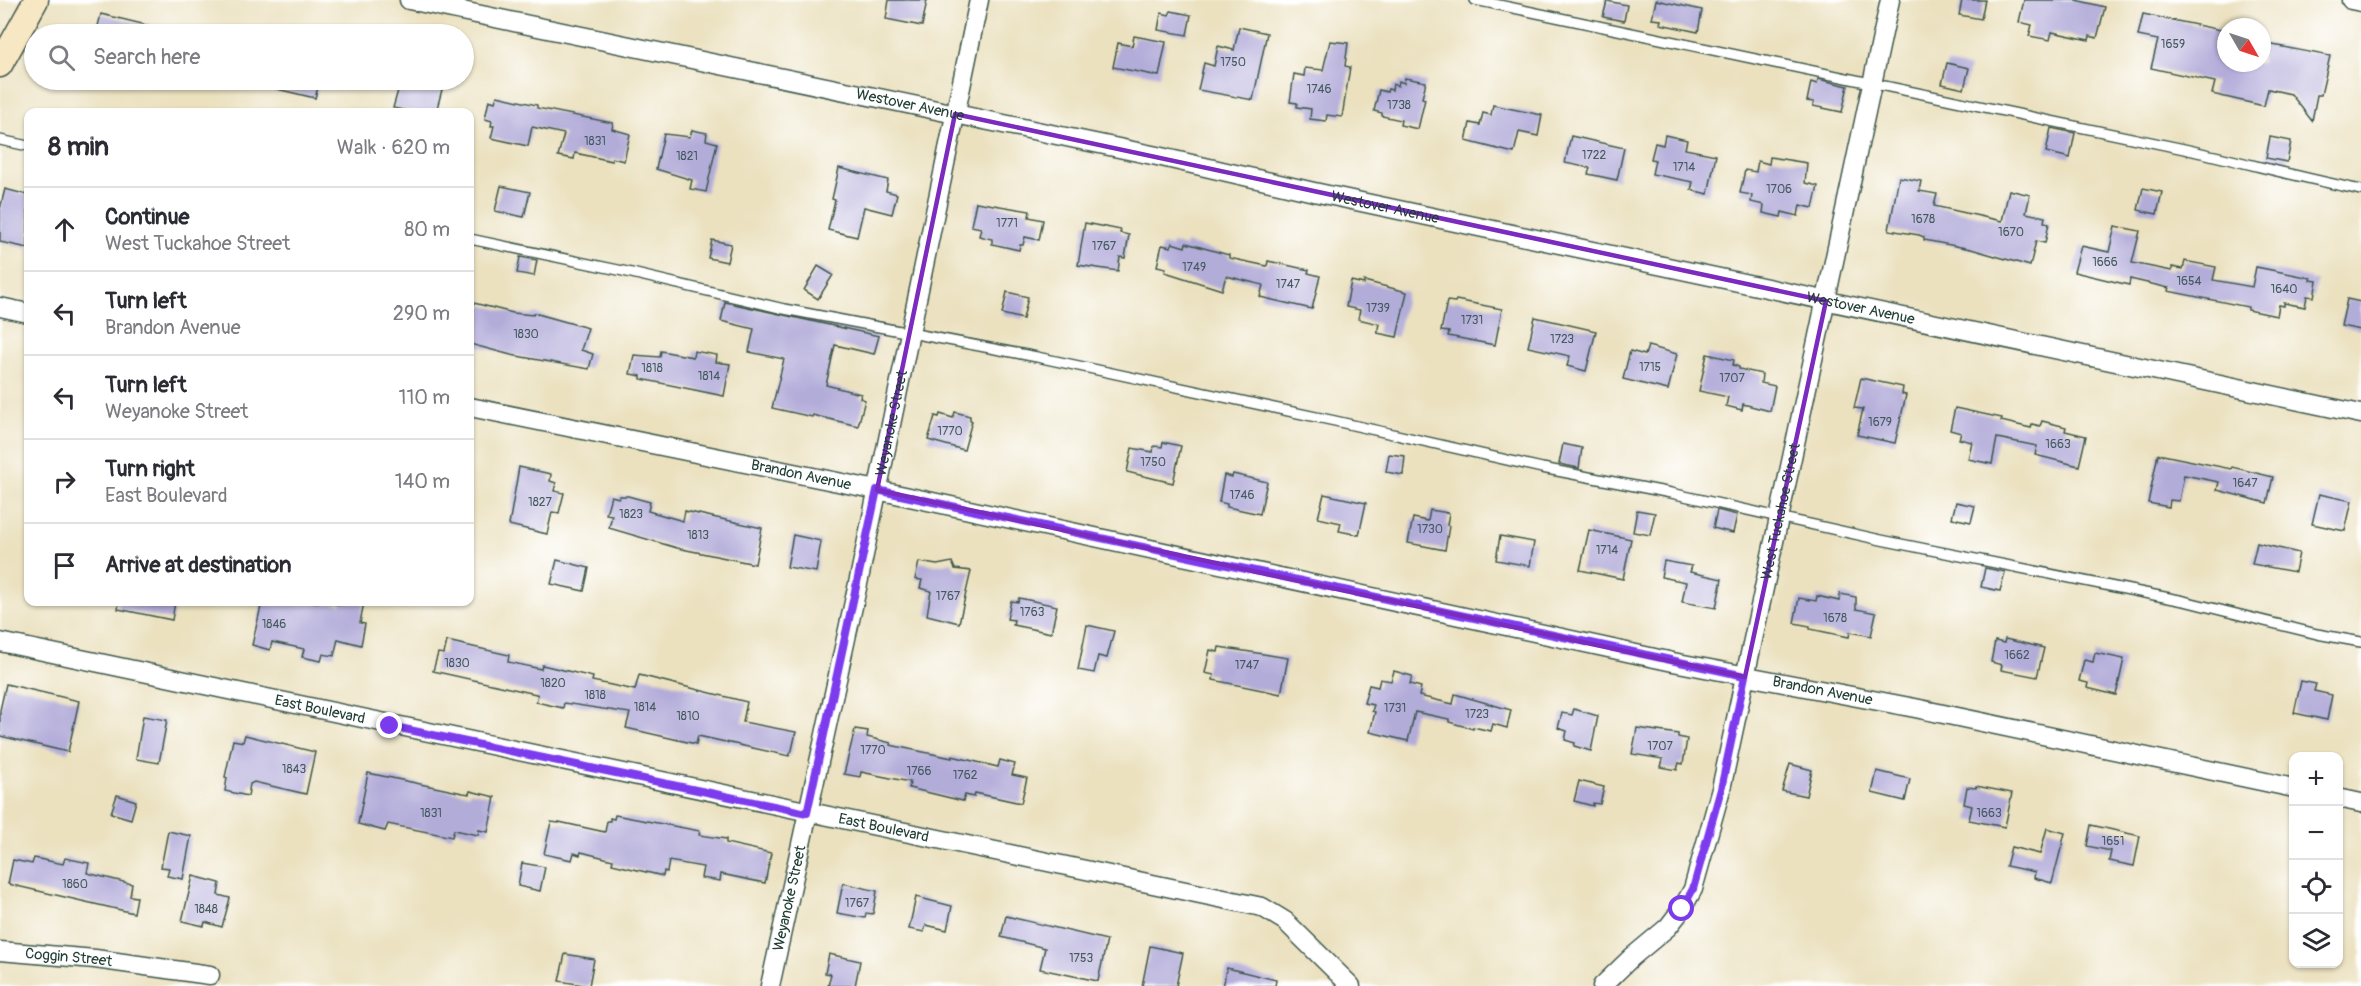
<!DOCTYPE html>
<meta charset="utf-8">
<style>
:root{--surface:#fff;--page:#f2f2f3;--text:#2b2b33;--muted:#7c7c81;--line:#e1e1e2}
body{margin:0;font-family:Pangolin,sans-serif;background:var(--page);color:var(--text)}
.controls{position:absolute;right:18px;bottom:18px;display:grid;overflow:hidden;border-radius:12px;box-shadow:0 2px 4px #0004}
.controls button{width:54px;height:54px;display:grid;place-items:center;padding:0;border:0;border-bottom:2px solid var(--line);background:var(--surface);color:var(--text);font:30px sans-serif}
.compass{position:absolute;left:2217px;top:18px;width:54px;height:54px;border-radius:50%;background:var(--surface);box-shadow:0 2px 4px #0004;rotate:129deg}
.stop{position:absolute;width:18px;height:18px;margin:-14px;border:4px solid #7c3aed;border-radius:50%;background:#fff}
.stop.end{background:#7c3aed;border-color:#fff;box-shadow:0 2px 6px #0008}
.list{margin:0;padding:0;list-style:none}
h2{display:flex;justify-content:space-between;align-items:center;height:78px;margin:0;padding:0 24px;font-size:26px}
h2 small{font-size:20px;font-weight:400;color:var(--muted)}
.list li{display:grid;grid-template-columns:39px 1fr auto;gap:18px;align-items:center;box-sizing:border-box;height:84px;padding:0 24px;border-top:2px solid var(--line)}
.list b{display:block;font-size:22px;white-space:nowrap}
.list p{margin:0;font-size:20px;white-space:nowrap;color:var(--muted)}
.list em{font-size:20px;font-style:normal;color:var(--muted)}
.icon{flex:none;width:33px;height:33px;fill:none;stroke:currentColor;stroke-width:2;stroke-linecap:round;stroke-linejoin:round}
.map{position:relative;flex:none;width:2361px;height:986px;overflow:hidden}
.search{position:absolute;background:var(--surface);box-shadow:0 2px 4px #0004;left:24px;top:24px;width:450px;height:66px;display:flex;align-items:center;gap:15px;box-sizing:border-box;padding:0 21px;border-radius:33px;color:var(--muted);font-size:22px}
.panel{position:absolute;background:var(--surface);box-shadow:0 2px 4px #0004;left:24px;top:108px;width:450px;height:498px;border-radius:12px}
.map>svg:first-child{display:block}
.building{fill:#b2acd9}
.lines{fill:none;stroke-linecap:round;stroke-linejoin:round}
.lane-casing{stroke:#3e5649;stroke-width:12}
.street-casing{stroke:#3e5649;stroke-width:21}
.secondary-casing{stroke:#3e5649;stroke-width:27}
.lane{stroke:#fff;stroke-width:9}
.street{stroke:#fff;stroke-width:18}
.secondary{stroke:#f8e7c3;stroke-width:24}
.route{stroke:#7c3aed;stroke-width:8}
.marked{fill:none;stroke:#7b2cbf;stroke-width:4.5;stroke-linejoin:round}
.labels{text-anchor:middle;stroke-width:6;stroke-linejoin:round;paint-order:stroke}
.number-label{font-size:12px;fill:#44595d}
.street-label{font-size:15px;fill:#1f3d34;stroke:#fff}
</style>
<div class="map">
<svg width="2361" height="986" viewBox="0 0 2361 986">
<rect width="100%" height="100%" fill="#fff"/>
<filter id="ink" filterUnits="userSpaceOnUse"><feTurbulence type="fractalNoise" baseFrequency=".0167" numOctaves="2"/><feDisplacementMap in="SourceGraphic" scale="12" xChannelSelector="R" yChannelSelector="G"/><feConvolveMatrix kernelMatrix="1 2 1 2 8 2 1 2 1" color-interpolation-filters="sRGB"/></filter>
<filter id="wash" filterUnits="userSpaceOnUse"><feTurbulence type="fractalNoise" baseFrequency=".008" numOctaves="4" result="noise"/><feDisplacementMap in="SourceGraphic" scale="24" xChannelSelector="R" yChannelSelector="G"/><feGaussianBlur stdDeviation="1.35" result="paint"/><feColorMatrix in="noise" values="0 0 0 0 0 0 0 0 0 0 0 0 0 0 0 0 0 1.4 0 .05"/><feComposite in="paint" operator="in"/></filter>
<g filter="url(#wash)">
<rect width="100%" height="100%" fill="#ebe1bf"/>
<g id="blocks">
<g class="building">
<path d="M889,0h38l-5,26 -36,-7z"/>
<path d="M1656,0l46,10 -4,22 -38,-8 1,-4 -9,-1z"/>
<path d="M1962,0h23l-4,19 -22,-4z"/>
<path d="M2024,0h52l29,7 -8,31 -7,-2 -1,4 -37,-8 -2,8 -21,-4 3,-11 -13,-3z"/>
<path d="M1607,1l20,4 -3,16 -21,-4z"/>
<path d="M1171,11l20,4 -4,20 -29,-5 3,-17 8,2z"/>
<path d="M101,14l58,14 -1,6h-62z"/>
<path d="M2143,14l83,17v32h36v-20l68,13 -9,39h-4l-5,26 -21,-27 -23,-5 -4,17 -52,-12 3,-12 -64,-14 7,-28 -20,-4z"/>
<path d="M1239,27l28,6 -14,67 -55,-10 6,-27 10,3 4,-20 16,4z"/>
<path d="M1134,36l32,6 -7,34 -46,-9 5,-24 14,3z"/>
<path d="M1330,41l18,2 -3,23 5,1 -8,50 -15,-2 -1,6 -16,-2 1,-10 -14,-2v-4l-7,-1 4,-28 10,2 1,-8 18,2z"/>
<path d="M1947,63l22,5 -5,21 -22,-5z"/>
<path d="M1405,78l21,4 -4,16 3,1 -7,30 -18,-4 1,-5 -19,-4v-3l-8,-2 5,-21 8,2 1,-3 4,1 1,-6 5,2 1,-5 5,2z"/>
<path d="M1818,79l30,7 -6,26 -29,-6 1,-4 -7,-1 4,-19 6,2z"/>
<path d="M265,80h55l-5,18 -51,-12z"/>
<path d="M401,80h26l-1,2 17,4 -7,26h-23l-20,-4z"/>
<path d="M497,96l40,9v3l76,15 -1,6 18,5 -6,27 -12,-3v3l-37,-8 -1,6 -16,-3 6,-22 -32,-7 -4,19 -37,-8 3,-12h-3l1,-5 -7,-2 4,-19 6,2z"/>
<path d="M1493,105l49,10 -4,21 -19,-4 -5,21 -48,-12 4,-18 10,2 3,-12 8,2z"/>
<path d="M2051,128l24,5 -5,25 -24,-6z"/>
<path d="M692,130l15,3 -1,7 11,3 -11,49 -16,-3 2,-9 -36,-11 8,-35 26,3z"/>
<path d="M1665,135l22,5 -2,9 31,6 -8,39 -17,-4 2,-8 -41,-8 3,-14 -4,-1 4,-16 8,2z"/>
<path d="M1571,136l53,12 -7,32 -29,-6 2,-6 -25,-5z"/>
<path d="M2270,137l21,4 -4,21 -21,-4z"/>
<path d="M1770,157l37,6 -2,20 13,3 -5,22 -13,-3 -2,11 -16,-4 -1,5 -18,-4 1,-8 -13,-3 1,-7 -12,-2 5,-23 11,2 2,-11 11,3z"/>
<path d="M839,168l49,12 -2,11 11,3 -5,20 -28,-7 -7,30 -29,-7 7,-30 -3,-1z"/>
<path d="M1899,177l22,4 -2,10 18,3 -3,12 68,15 7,-31 21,5 -4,18 19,4 -1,5 5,1 -4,20 -9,-2 -6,25 -59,-17 -47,-9v-3l-5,-2 -30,-5z"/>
<path d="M501,186l29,6 -6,25 -29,-6z"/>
<path d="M2143,188l19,4 -5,22 -19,-4z"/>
<path d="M5,189l23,6v53l-28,-6v-33z"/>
<path d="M976,202l54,9 -1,6 14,3 -4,20 -14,-3 -2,8h-3l-1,5 -27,-6v-5l-13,-3 2,-8 -10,-2z"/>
<path d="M1085,223l36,7 -1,3 9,2 -4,23 -5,-1 -2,14 -40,-6z"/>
<path d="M2115,226l25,5 -8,32 40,8v-4l11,2 2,-8 31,6 -3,13 39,7 4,-20 55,11 -1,2 7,1 -3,16 -7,-1 -2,11 -21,-4v3l-5,-1 -2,11 -29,-6v-3l-80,-16 1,-3 -39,-9 -1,6 -55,-13 7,-26 28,6z"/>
<path d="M712,240l19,4 -4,18 -19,-4z"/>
<path d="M1172,243l13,4 1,-4 43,12v3l38,8 1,-5 41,9 -1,3 12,3 -8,33 -52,-12 3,-12 -37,-9 -4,14 -57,-18 1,-4 -9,-2 5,-21 9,2z"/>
<path d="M520,257l17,3 -3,16 -17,-3z"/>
<path d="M818,266l15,9 -15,24 -14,-9z"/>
<path d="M1351,281l13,3v-3l43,11 -10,45 -20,-4 2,-9 -21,-5 2,-9 -14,-3z"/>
<path d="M1007,292l21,5 -5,22 -21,-5z"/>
<path d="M2347,299l14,3v28l-20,-4z"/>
<path d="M1456,300l46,9 -7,36 -47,-9 1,-4 -8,-1 6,-30 8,1z"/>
<path d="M470,302l43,11 20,2 1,-2 54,15 -7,22 12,4 -4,15 -78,-14 -41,-11z"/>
<path d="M725,302l154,34 -5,18 -39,-9 -9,40 35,9 -1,4 5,2 -7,26 -45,-11 -1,2 -40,-9 12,-49 -35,-7 5,-23 -33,-8z"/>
<path d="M1535,317l61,14 -10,40 -19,-5 3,-10 -42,-9z"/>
<path d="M1648,346l29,8 -9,36 -45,-11 7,-28 15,4z"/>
<path d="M661,351l32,6 1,-6 23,4 -1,7 14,2 -6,32 -83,-17v-3l-11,-2 4,-19 26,2z"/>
<path d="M1707,354l27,6 -1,5 6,2v2l23,5 -1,9 14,3 -5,25 -27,-7 -1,6 -16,-4 2,-9 -29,-6z"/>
<path d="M1861,378l42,9 -1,7 4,1 -11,48 -38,-8 6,-26 -9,-1z"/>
<path d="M1955,408l47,10 -1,3 30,7 1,-4 8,2 2,-5 24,6 -1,4 21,5 -7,30 -44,-11 2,-9 -40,-8 -5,26 -24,-5 4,-17 -13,-3 2,-6 -11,-3z"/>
<path d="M955,412l15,4v4l2,1 -8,29 -36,-10 7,-24 4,1 1,-3 13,4z"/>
<path d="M1163,442l18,4 -8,37 -46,-11 5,-24 21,4 1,-6 8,1z"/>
<path d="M1563,444l19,4 -3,20 -20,-4z"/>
<path d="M1389,454l16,2 -2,19 -17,-3z"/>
<path d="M2158,454l73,15 1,-2 41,10 -6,26 -50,-13 2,-8 -35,-7 -5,26 -9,-1 -1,7 -21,-4z"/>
<path d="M519,467l32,7 -1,7 6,2 -2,8 10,2 -5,20 -7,-1 -5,22 -38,-9z"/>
<path d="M1233,474l34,8 -7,32 -33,-7v-3l-8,-2 5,-27 8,2z"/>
<path d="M1324,494l42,9 -7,32 -20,-4 2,-8 -23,-5z"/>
<path d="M2319,494l33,7 -7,30 -33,-7z"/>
<path d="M611,496l8,2v-2h9l22,6 -2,9 35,10 2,-10 77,17 -7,36 -78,-16 -68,-20 3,-13 -6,-1z"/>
<path d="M1956,502l19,4 -4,16 -19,-4z"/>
<path d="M1430,510l19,3 -2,12 2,1 -4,24 -37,-7 5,-25 15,3z"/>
<path d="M1637,510l18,3 -5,22 -17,-3z"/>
<path d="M1717,510l20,5 -4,18 -20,-5z"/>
<path d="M1589,530l42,9 -8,40 -43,-9z"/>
<path d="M793,535l28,6 -5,31 -29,-5z"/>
<path d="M1500,536l34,6 -4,24 -34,-6z"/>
<path d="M2257,543l42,10 -4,19 -43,-8z"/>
<path d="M557,560l32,8 -5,23 -33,-7z"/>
<path d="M1664,561l28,5 -2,6 32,7 -6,29 -34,-6 4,-20 -25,-5z"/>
<path d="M919,562l18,3 15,-3 3,7 16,2 -12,52 -32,-8 4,-24 -11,-3 2,-8 -7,-1z"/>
<path d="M1985,568l20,4 -5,19 -19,-4z"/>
<path d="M1840,594l16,3v12l20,4 -5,23 -21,-4 -1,5 -39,-8v-3l-16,-3 5,-25 17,3 1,-5 22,5z"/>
<path d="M1019,598l38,8 -6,27 -38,-8 1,-5 -7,-1 4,-18 7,1z"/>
<path d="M119,602h56l-3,18 -54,-11z"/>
<path d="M262,602h64l15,3 1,-3h22l-4,21 5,1 -4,21 -23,-6 -4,17 -11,-2 -2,7 -19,-4 2,-8 -32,-7 -2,8 -18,-5z"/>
<path d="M1087,625l27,6 -7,27 -9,-2 -4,17 -16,-3z"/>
<path d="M2005,639l39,9 -7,29 -36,-7 1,-5 -11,-3 4,-21 9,2z"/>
<path d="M447,641l62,14 -1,7 33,7 1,-4 51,12 -1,4 43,9 4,-15 108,27 -4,20 53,10 -4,18 -3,6 -91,-20 -2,8 -70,-16 4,-15 -66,-10 -1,5 -27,-6 2,-7 -2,-1 -103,-23 5,-18 6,1z"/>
<path d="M1219,647l69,11 -7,36 -68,-14 1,-5 -9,-2 5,-23 8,2z"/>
<path d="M2095,653l29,6 -8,36 -29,-7 1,-5 -9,-2 5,-21 9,2z"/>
<path d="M1394,671l18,5 -2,8 11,3 -2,9 34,8 2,-10 56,16 -4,18 -14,-4 -2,7 -18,-4v2l-24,-7v-3l-34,-7 -7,29 -38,-9 5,-20 -3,-1 2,-6 -10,-2 5,-18 9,2 2,-8 11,2z"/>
<path d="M2301,681l15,3 -2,7 18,4 -5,25 -33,-7z"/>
<path d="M6,684l73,17 -11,51 -68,-16v-26z"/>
<path d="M1574,709l24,7 -7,35 -17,-5 1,-3 -10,-3 2,-9 -9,-3 4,-15 10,2z"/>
<path d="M143,716l24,4 -8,43 -23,-4z"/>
<path d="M1637,728l41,6v3l9,2 -4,25 -4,-1 -2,7 -16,-3 2,-8 -31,-5z"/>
<path d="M855,729l13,2 -1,6 24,6 -1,2 62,13v-2l46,11 2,-7 15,4 -3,11 15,3 -6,25 -46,-10 -1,4 -9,-2 -2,6 -54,-13 1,-6 -49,-10 -1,5 -16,-3z"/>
<path d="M245,735l70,17 -9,42 -52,-12 -4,2 -2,12 -23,-5 2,-13 -2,-1 8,-37 10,2z"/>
<path d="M1790,764l22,6 -6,26 -24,-5z"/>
<path d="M1877,771l33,8 -5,22 -33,-8z"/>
<path d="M368,773l95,20 6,1 1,-3 25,6 -7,35 -9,-2 -1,5 -24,-5 -2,7 -64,-13 -3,7 -27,-7z"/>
<path d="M1579,781l25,6 -4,17 -7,-1v3l-19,-5z"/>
<path d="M1976,786l36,7 -7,34 -36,-7 3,-14 -8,-2 3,-17 9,1z"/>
<path d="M117,795l19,6 -5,18 -20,-6z"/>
<path d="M615,815l85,16 -1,4 27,4v4l45,10 -6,30 -44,-9 -1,7 -19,-3 2,-11 -34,-6 -2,11 -3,-1 -1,5 -51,-12 1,-4 -32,-8 -1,3 -6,-2 -2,7 -28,-6 7,-32 8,1v-1l46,10 2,-11h3v-3l4,1z"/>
<path d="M2091,825l49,11 -6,30 -25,-5 2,-10 -24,-5z"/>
<path d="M2047,828l18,5 -13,50 -18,-5 1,-6 -29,-6 5,-19 29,7z"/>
<path d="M168,831l23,5 -8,43 -16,-3 2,-8 -8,-1z"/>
<path d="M34,858l29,6 2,-6 24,5 -2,10 45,11 -2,12 7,1 -3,16 -126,-29 5,-24 19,4z"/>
<path d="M522,863l23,4 -5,24 -22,-5z"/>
<path d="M193,876l27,7 -2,12 12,3 -8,29 -17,-5 -1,4 -22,-5z"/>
<path d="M843,883l34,8 -4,23 -7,-1 -1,5 -28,-5z"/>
<path d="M916,897l36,9 -5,24 -21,-5 -2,7 -15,-3z"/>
<path d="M1006,916l101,24 -9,41 -58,-12 5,-21 -44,-11z"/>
<path d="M1150,946l33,7 -7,33h-34z"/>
<path d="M565,954l29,5 -5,27 -30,-5z"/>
<path d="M829,954l31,7 -5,25h-27l3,-12 -6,-1z"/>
<path d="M1227,968l49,12 -1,6h-53z"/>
</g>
</g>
</g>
<g filter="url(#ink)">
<use href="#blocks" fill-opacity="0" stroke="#3e5649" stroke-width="1.5"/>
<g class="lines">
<g class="lane-casing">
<g id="lane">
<path d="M1475,0c236,49 472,99 709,149 59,13 118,29 177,41"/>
<path d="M0,140l28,6"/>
<path d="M470,239l153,32 161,38 253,48 298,64 207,47 129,25 210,47 303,61 133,33 44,8"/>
</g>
</g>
<g class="street-casing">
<g id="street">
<path id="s1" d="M409,0l748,156 157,36 1047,222"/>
<path d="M2351,0l10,2"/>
<path d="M0,307l28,6"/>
<path id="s2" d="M470,407l407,83 796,172 242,46 379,80"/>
<path id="s3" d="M0,642l1262,265 23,14 66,65"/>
<path d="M2338,798l23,5"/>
<path id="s4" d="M0,951l95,8 115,16"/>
<path id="s5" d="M770,986l89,-407 120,-579"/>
<path id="s6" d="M1602,986l30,-29 36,-30 14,-18 11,-20 28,-100 169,-789"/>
</g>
</g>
<g class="secondary-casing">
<path id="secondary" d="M0,65l36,-65"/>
</g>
<use href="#lane" class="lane"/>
<use href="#street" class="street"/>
<use href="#secondary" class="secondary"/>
</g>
</g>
<g class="lines" filter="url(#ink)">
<path class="route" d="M390,726l417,87 70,-323 868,186 -24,113 -28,100 -11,20"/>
</g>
<path class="marked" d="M955,114l871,187 -81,376 -868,-187z"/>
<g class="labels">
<g class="number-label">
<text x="2173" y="48">1659</text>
<text x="1233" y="66">1750</text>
<text x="1319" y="93">1746</text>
<text x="1399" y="109">1738</text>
<text x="595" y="145">1831</text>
<text x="1594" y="159">1722</text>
<text x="687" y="160">1821</text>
<text x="1684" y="171">1714</text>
<text x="1779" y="193">1706</text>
<text x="1923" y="223">1678</text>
<text x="1007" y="227">1771</text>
<text x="2011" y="236">1670</text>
<text x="1104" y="250">1767</text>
<text x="2105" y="266">1666</text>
<text x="1194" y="271">1749</text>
<text x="2189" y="285">1654</text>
<text x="1288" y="288">1747</text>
<text x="2284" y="293">1640</text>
<text x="1378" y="312">1739</text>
<text x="1472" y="324">1731</text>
<text x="526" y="338">1830</text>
<text x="1562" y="343">1723</text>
<text x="1650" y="371">1715</text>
<text x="652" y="372">1818</text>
<text x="709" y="380">1814</text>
<text x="1732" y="382">1707</text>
<text x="1880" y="426">1679</text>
<text x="950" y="435">1770</text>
<text x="2058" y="448">1663</text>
<text x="1153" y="466">1750</text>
<text x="2245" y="487">1647</text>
<text x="1242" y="499">1746</text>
<text x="540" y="506">1827</text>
<text x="631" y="518">1823</text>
<text x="1430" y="533">1730</text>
<text x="698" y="539">1813</text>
<text x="1607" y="554">1714</text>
<text x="948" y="600">1767</text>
<text x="1032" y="616">1763</text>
<text x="1835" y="622">1678</text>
<text x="274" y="628">1846</text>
<text x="2017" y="659">1662</text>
<text x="457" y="667">1830</text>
<text x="1247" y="669">1747</text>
<text x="553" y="687">1820</text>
<text x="595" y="699">1818</text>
<text x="645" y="711">1814</text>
<text x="1395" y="712">1731</text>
<text x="1477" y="718">1723</text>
<text x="688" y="720">1810</text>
<text x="1660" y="750">1707</text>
<text x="873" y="754">1770</text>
<text x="294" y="773">1843</text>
<text x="919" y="775">1766</text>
<text x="965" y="779">1762</text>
<text x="431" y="817">1831</text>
<text x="1989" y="817">1663</text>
<text x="2113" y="845">1651</text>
<text x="75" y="888">1860</text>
<text x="857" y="907">1767</text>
<text x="206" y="913">1848</text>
<text x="1081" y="962">1753</text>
</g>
<g class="street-label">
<text dy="5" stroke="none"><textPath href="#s1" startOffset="512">Westover Avenue</textPath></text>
<text dy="5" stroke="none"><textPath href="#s1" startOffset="998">Westover Avenue</textPath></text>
<text dy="5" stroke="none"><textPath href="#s1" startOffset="1484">Westover Avenue</textPath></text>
<text dy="5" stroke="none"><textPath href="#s5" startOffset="576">Weyanoke Street</textPath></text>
<text dy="5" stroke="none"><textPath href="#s2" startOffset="338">Brandon Avenue</textPath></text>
<text dy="5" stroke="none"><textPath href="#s6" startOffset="522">West Tuckahoe Street</textPath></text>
<text dy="5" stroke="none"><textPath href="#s2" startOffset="1382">Brandon Avenue</textPath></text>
<text dy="5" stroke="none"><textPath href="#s3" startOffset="327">East Boulevard</textPath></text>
<text dy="5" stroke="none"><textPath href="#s3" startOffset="903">East Boulevard</textPath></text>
<text dy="5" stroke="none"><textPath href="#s5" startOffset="90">Weyanoke Street</textPath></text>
<text dy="5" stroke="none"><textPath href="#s4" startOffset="69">Coggin Street</textPath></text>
</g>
</g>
</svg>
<div class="controls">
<button>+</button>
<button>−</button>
<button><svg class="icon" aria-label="locate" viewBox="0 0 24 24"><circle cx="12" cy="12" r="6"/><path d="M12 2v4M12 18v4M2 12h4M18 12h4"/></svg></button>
<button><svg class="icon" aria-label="layers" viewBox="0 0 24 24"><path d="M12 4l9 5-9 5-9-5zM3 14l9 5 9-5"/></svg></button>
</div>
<svg class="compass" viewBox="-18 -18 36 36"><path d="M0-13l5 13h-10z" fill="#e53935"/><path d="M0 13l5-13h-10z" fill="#7c7c81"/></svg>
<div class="stop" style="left:1682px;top:909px"></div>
<div class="stop end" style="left:390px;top:726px"></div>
<div class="search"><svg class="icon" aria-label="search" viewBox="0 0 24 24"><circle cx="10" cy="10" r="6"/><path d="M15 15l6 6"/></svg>Search here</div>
<section class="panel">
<h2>8 min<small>Walk · 620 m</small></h2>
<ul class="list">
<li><svg class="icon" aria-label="ahead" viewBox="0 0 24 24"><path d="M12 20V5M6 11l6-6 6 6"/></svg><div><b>Continue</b><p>West Tuckahoe Street</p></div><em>80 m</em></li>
<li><svg class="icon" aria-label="left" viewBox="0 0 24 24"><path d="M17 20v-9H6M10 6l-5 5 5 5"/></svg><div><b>Turn left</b><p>Brandon Avenue</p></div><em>290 m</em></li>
<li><svg class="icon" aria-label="left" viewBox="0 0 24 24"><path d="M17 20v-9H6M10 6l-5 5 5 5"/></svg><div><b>Turn left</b><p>Weyanoke Street</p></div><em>110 m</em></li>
<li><svg class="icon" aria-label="right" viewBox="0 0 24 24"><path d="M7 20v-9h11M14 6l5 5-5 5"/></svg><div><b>Turn right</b><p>East Boulevard</p></div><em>140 m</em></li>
<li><svg class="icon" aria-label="arrive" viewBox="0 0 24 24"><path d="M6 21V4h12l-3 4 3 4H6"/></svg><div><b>Arrive at destination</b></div></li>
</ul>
</section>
</div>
